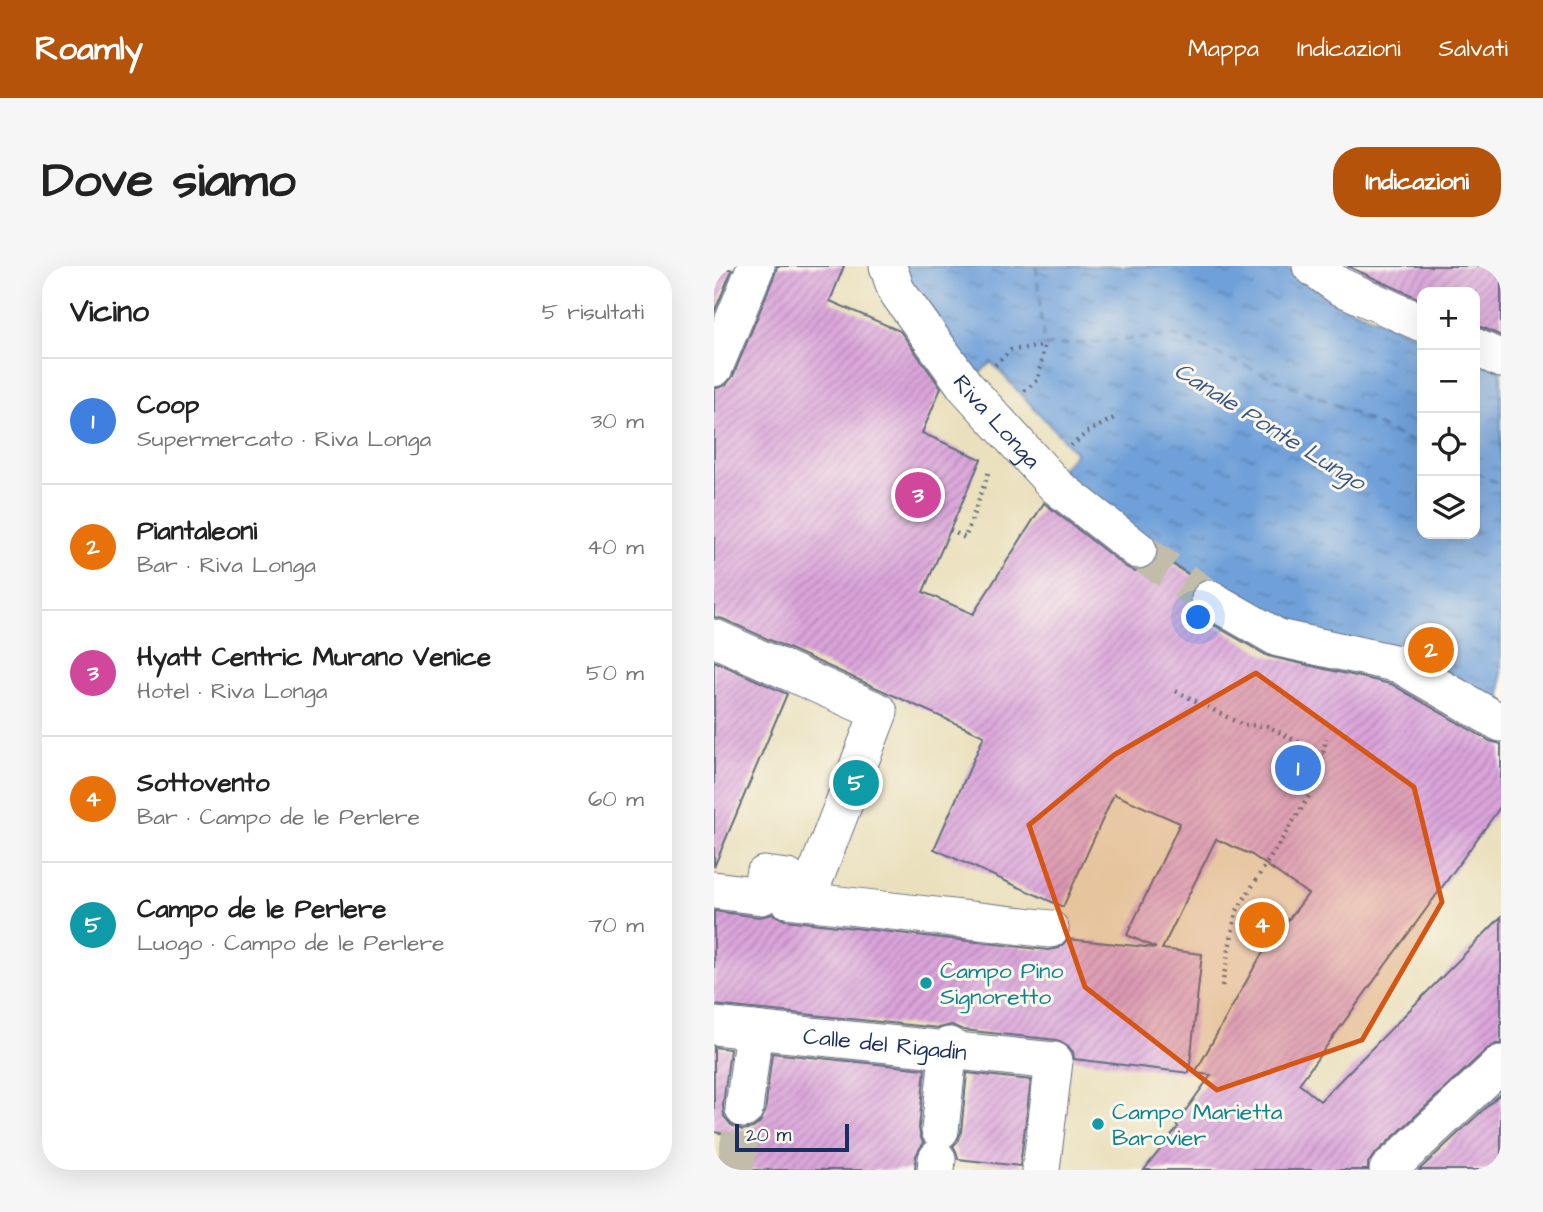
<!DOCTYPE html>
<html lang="it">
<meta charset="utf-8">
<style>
:root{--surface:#fff;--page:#f6f6f6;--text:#222;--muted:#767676;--line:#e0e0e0;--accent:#b45309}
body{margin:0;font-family:"Architects Daughter",sans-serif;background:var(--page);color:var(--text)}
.controls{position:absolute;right:21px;top:21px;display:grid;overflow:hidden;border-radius:14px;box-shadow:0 7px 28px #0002}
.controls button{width:63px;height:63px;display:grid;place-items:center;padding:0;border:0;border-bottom:2px solid var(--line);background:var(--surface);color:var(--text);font:35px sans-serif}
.scale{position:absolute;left:21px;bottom:18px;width:114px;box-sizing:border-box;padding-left:7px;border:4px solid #1b2f5e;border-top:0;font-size:19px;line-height:24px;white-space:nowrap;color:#1b2f5e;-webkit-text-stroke:5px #fbf7ec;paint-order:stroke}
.you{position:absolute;left:485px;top:352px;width:24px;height:24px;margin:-18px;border:5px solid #fff;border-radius:50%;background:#1a73e8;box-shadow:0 0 0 10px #1a73e833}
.badge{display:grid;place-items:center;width:46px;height:46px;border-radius:50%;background:var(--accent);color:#fff;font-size:23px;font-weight:700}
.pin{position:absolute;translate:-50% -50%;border:4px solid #fff;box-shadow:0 2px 7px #0006}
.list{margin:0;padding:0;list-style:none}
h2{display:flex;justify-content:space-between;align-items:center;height:91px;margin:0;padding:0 28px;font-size:30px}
h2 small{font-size:23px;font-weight:400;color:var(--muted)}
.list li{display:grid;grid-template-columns:46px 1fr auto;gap:21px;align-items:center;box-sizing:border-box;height:126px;padding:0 28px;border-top:2px solid var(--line)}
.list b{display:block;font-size:26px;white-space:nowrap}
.list p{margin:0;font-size:23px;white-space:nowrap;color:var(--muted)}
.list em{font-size:23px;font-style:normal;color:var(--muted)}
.icon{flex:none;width:38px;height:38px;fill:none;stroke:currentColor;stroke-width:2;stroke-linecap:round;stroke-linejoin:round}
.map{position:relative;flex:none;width:787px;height:904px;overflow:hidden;border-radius:28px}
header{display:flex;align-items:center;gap:42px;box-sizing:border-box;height:98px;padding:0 35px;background:var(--accent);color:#fff}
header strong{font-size:33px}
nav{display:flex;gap:38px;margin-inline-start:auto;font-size:24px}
.intro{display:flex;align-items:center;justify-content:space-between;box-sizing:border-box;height:168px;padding:0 42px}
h1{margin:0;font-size:49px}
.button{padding:18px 32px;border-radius:28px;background:var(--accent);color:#fff;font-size:24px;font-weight:700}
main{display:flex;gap:42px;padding:0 42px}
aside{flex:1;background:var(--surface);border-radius:28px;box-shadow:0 7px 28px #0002}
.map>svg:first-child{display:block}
.water{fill:url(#water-ripples);stroke:#45689c;stroke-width:2}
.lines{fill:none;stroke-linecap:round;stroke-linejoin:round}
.ferry{stroke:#385789;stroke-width:2;stroke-dasharray:9 7;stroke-linecap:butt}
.building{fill:url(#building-hatch)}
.minor-tunnel{stroke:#c1bdaa;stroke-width:37;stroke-dasharray:37 18;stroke-linecap:butt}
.minor-casing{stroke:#636d7f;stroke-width:39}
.path{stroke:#636d7f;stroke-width:4.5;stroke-dasharray:2 5;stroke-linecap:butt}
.minor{stroke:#fff;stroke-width:37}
.marked{fill:#d45514;fill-opacity:0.2;stroke:#d45514;stroke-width:5;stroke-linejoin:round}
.culture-dot{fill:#0f9aa8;stroke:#fbf7ec;stroke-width:2.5}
.labels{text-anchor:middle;stroke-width:6;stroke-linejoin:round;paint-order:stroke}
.street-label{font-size:23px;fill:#1b2f5e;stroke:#fbf7ec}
.culture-label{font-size:23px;fill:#0d838f;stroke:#fbf7ec;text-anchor:start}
.water-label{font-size:24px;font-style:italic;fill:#385789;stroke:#fbf7ec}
</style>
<header>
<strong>Roamly</strong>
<nav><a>Mappa</a><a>Indicazioni</a><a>Salvati</a></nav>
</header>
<div class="intro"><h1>Dove siamo</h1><a class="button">Indicazioni</a></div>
<main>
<aside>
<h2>Vicino<small>5 risultati</small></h2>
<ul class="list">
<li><span class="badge" style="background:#3f7fe0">1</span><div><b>Coop</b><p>Supermercato · Riva Longa</p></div><em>30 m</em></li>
<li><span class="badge" style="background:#e8710a">2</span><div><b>Piantaleoni</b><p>Bar · Riva Longa</p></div><em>40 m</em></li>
<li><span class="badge" style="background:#d1479c">3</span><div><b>Hyatt Centric Murano Venice</b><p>Hotel · Riva Longa</p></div><em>50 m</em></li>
<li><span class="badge" style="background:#e8710a">4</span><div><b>Sottovento</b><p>Bar · Campo de le Perlere</p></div><em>60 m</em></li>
<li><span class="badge" style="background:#0f9aa8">5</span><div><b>Campo de le Perlere</b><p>Luogo · Campo de le Perlere</p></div><em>70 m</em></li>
</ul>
</aside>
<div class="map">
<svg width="787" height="904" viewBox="0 0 787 904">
<defs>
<pattern id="water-ripples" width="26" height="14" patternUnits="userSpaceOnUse" patternTransform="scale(1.75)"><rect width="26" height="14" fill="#6fa0d9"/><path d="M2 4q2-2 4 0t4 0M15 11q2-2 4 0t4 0" fill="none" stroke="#5a83b3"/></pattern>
<pattern id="building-hatch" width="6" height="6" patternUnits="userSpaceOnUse" patternTransform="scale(1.75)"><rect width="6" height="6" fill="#dba4da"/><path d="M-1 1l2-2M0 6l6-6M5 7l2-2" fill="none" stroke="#b186b4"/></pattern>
</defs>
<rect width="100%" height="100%" fill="#fbf7ec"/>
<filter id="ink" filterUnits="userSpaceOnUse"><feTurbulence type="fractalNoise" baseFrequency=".0143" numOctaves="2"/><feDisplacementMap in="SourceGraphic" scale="14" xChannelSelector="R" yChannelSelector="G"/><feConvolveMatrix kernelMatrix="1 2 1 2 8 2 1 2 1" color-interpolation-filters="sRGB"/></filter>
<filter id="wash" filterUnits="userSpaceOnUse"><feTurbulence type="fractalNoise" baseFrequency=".00686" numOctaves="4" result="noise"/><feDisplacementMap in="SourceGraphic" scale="28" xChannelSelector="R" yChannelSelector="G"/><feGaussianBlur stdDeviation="1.57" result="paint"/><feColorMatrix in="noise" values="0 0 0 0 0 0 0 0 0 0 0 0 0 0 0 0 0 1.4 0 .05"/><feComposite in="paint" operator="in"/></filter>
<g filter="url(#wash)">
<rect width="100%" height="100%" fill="#eae0bd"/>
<path class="water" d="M190,0h381l47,35 90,37v196h53v-175l26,11v341l-241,-94 -145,-94 -55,-53 16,-17 -85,-91 -17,17 -51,-68z"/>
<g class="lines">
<g class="ferry">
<path d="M322,0l8,80 132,-10 163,70 83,41"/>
<path d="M761,206l26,13"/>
</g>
</g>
<g id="blocks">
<g class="building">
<path d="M0,0h8l10,4 -18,43z"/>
<path d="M63,0h67l-14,35 70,30 41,57 -19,45 59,26 -58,133 50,22 71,-111 82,64 8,4 11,-1 9,-7 4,-8 41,26 -7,7 -3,10 3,12 8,7 68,39 123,28 99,57 11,3v62l-202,278 21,17 181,-184v127h-5l-9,5 -113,106 -6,8v7h-224l34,-43 -2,-3 35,-49 -16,-2 65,-116 48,-63 -56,-39 -36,-16 -54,110 40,5 -13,119 -115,-14 -1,-7 -6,-7 -10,-5 -94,-10 -11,-5 -13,3 -225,-23v-94l45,6 14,-3 12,6 263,30 11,-2 9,-9 88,9 -29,-13 53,-112 -66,-29 -51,113 -129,-58 50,-113 -261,-117 -9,-2v-228l12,-4 7,-9 42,-102z"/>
<path d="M633,0h154v70l-17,-8 -9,-2v-34h-53v8z"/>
<path d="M0,395l73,33 -73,173z"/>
<path d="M0,781l16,2 -7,57 1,10 7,9 11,5 11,-2 7,-6 5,-10 7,-59 153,16 -6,59 2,10 3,5 -4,5 -4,8 -1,14h-194l5,-36 -12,-2z"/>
<path d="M253,807l64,7 -11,86 -62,-7 -2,-8 -3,-5 4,-4 4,-10z"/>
<path d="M787,827v77h-82z"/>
</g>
</g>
</g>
<g filter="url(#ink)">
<use href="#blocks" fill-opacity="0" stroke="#636d7f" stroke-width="2"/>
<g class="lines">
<g class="minor-tunnel">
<path d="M424,284l72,49"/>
<path d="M21,904l9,-61"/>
</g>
<g class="minor-casing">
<g id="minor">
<path id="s1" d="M174,0l8,24 70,97 90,99 82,64"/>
<path d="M597,0l28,20 83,37"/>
<path d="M761,81l26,12"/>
<path d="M0,102l42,-102"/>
<path d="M496,333l68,39 121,26 102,59"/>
<path d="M0,372l165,74 -73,189"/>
<path d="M0,624l48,6 2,-21 24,3 -1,21 263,30"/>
<path id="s2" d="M0,760l340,35 -13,109"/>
<path d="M30,843l10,-79"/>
<path d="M226,864l9,-84"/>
<path d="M222,904l1,-11"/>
<path d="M674,904l113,-106"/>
</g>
</g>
<g class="path">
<path d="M281,99l16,-15 33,-4 -6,34 -17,14"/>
<path d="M357,180l18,-15 25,-13"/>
<path d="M236,264l15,8 25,-69"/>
<path d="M462,425l67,34 24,1 56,29"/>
<path d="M590,496l8,-13"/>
<path d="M508,720l14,-74 82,-130 8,-44"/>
</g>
<use href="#minor" class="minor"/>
</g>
</g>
<path class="marked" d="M542,407l158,114 28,115 -80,138 -145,50 -132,-103 -56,-162 85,-70z"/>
<g class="culture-dot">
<circle cx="212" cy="717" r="7"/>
<circle cx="384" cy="858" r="7"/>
</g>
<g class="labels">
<g class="street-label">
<text dy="8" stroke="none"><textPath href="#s1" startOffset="191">Riva Longa</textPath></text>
<text dy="8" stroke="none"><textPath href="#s2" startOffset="172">Calle del Rigadin</textPath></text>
</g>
<g class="culture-label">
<text x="226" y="712">Campo Pino<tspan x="226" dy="26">Signoretto</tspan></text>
<text x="398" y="853">Campo Marietta<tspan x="398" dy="26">Barovier</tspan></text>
</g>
<g class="water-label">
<text transform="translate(556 160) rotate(32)" y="8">Canale Ponte Lungo</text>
</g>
</g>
</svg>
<div class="controls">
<button>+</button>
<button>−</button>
<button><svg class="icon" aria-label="locate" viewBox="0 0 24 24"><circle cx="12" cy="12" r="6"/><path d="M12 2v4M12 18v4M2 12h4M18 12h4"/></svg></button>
<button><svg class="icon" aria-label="layers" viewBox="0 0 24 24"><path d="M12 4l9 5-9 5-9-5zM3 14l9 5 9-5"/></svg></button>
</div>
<div class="scale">20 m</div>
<div class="you"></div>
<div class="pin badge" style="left:584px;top:502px;background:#3f7fe0">1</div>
<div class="pin badge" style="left:717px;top:384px;background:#e8710a">2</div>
<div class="pin badge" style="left:204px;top:229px;background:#d1479c">3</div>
<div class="pin badge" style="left:548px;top:659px;background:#e8710a">4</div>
<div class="pin badge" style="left:142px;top:517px;background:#0f9aa8">5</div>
</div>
</main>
